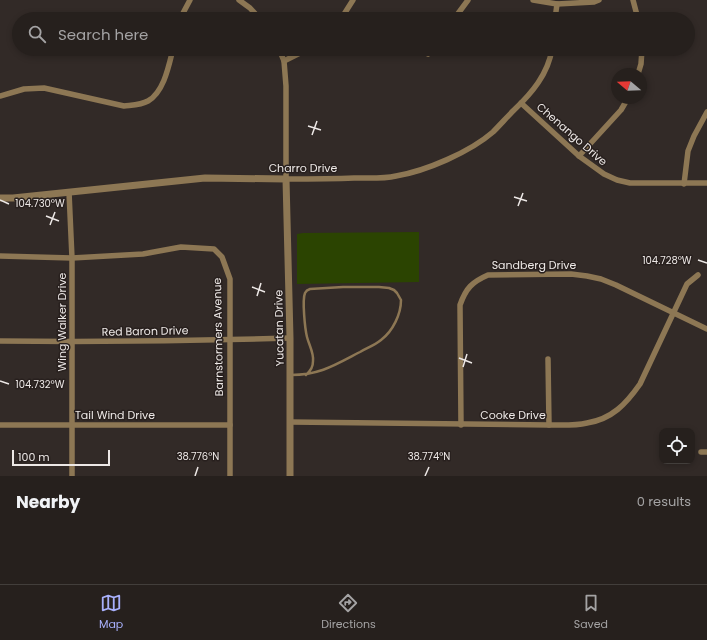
<!DOCTYPE html>
<meta charset="utf-8">
<style>
:root{--surface:#26201d;--page:#322d2a;--text:#f1f3f6;--muted:#a4a3a4;--line:#423e3b;--accent:#a8b0fc}
body{margin:0;font-family:Poppins,sans-serif;background:var(--page);color:var(--text)}
.controls{position:absolute;right:12px;bottom:12px;display:grid;overflow:hidden;border-radius:8px;box-shadow:0 2px 6px #0003}
.controls button{width:36px;height:36px;display:grid;place-items:center;padding:0;border:0;border-bottom:1px solid var(--line);background:var(--surface);color:var(--text);font:20px sans-serif}
.compass{position:absolute;left:611px;top:68px;width:36px;height:36px;border-radius:50%;background:var(--surface);box-shadow:0 2px 6px #0003;rotate:289deg}
.scale{position:absolute;left:12px;bottom:10px;width:98px;box-sizing:border-box;padding-left:4px;border:2px solid #ede8e6;border-top:0;font-size:11px;line-height:14px;white-space:nowrap;color:#ede8e6;-webkit-text-stroke:3px #28201e;paint-order:stroke}
.list{margin:0;padding:0;list-style:none}
h2{display:flex;justify-content:space-between;align-items:center;height:52px;margin:0;padding:0 16px;font-size:17px}
h2 small{font-size:13px;font-weight:400;color:var(--muted)}
.icon{flex:none;width:22px;height:22px;fill:none;stroke:currentColor;stroke-width:2;stroke-linecap:round;stroke-linejoin:round}
.map{position:relative;flex:none;width:707px;height:476px;overflow:hidden}
.search{position:absolute;background:var(--surface);box-shadow:0 2px 6px #0003;left:12px;right:12px;top:12px;height:44px;display:flex;align-items:center;gap:10px;box-sizing:border-box;padding:0 14px;border-radius:22px;color:var(--muted);font-size:15px}
.sheet{height:108px;background:var(--surface)}
nav{display:flex;justify-content:space-around;align-items:center;box-sizing:border-box;height:56px;border-top:1px solid var(--line);background:var(--surface);font-size:11px;color:var(--muted)}
nav a{display:grid;justify-items:center;gap:2px}
nav .on{color:var(--accent)}
.map>svg:first-child{display:block}
.green{fill:#2b4401}
.lines{fill:none;stroke-linecap:round;stroke-linejoin:round}
.service{stroke:#8d7754;stroke-width:2.5}
.minor{stroke:#8d7754;stroke-width:5.5}
.tertiary{stroke:#8d7754;stroke-width:7}
.ticks{fill:none;stroke:#ede8e6;stroke-width:1.5}
.labels{text-anchor:middle;stroke-width:3;stroke-linejoin:round;paint-order:stroke}
.street-label{font-size:11px;fill:#ede8e6;stroke:#28201e}
.ticks-label{font-size:10px;text-anchor:middle;fill:#ede8e6;stroke:#28201e;stroke-width:3;stroke-linejoin:round;paint-order:stroke}
</style>
<div class="map">
<svg width="707" height="476" viewBox="0 0 707 476">
<rect width="100%" height="100%" fill="#322a27"/>
<path class="green" d="M419,232v50l-122,2v-50l6,-1z"/>
<g class="lines">
<path class="service" d="M291,375c29,0 44,-10 69,-23 7,-4 15,-7 21,-12 12,-9 20,-26 20,-40l-4,-7 -3,-3 -5,-2 -10,-1h-36l-33,2c-3,1 -4,2 -5,4 -3,7 0,36 2,44 2,8 7,16 6,24 0,6 -2,9 -7,14"/>
<g class="minor">
<path d="M239,0l11,8 10,11"/>
<path d="M533,0l24,4 37,-2 5,-2"/>
<path d="M633,0l5,19"/>
<path d="M181,19l1,-4 8,-15"/>
<path d="M341,19l12,-19"/>
<path d="M454,19l14,-19"/>
<path d="M555,19l2,-15"/>
<path d="M279,49l5,12 2,25v93c23,0 45,0 68,-1 14,0 29,1 42,-2 30,-5 74,-24 97,-44 7,-7 14,-15 21,-22 18,-17 34,-36 38,-61"/>
<path d="M428,54l4,-5"/>
<path d="M284,61l24,-12"/>
<path d="M638,74l3,-10 1,-15"/>
<path d="M0,96l24,-7 20,-1 80,18c8,-1 17,-1 24,-5 16,-9 21,-36 25,-52"/>
<path d="M521,103l58,53 25,18 13,6 13,3h77"/>
<path d="M579,156l42,-46 7,-12"/>
<path d="M684,184l4,-33 6,-15 13,-24"/>
<path d="M69,192l3,66v218"/>
<path d="M0,256l72,2 71,-4 38,-7 33,2 8,8 8,22v197"/>
<path d="M0,341c97,1 194,0 290,-3"/>
<path d="M548,359l1,66"/>
<path d="M290,422l259,3c12,0 25,1 38,-2 25,-4 39,-19 53,-39l47,-100 11,-9"/>
<path d="M0,425h230"/>
<path d="M461,425l-1,-120c6,-17 12,-23 28,-30l83,-1 16,2 14,3 15,6 91,44"/>
<path d="M701,452h6"/>
</g>
<path class="tertiary" d="M0,198h13l192,-20 81,1 4,159v138"/>
</g>
<path class="ticks" d="M308,126l13,4M312,135l5,-14M514,197l13,4M0,200l9,4M518,206l5,-13M46,216l13,5M50,225l5,-13M698,260l9,3M252,287l13,5M257,296l4,-13M459,358l13,5M463,367l4,-13M0,381l9,3M195,476l3,-9M425,476l4,-9"/>
<g class="labels">
<g class="street-label">
<text transform="translate(572 134) rotate(41)" y="4">Chenango Drive</text>
<text x="303" y="172">Charro Drive</text>
<text x="534" y="269">Sandberg Drive</text>
<text transform="translate(62 322) rotate(-90)" y="4">Wing Walker Drive</text>
<text transform="translate(279 328) rotate(-91)" y="4">Yucatan Drive</text>
<text transform="translate(145 331) rotate(-1)" y="4">Red Baron Drive</text>
<text transform="translate(218 337) rotate(-91)" y="4">Barnstormers Avenue</text>
<text x="115" y="419">Tail Wind Drive</text>
<text x="513" y="419">Cooke Drive</text>
</g>
</g>
<g class="ticks-label">
<text x="40" y="207">104.730°W</text>
<text x="667" y="264">104.728°W</text>
<text x="40" y="388">104.732°W</text>
<text x="198" y="460">38.776°N</text>
<text x="429" y="460">38.774°N</text>
</g>
</svg>
<div class="controls">
<button><svg class="icon" aria-label="locate" viewBox="0 0 24 24"><circle cx="12" cy="12" r="6"/><path d="M12 2v4M12 18v4M2 12h4M18 12h4"/></svg></button>
</div>
<svg class="compass" viewBox="-18 -18 36 36"><path d="M0-13l5 13h-10z" fill="#e53935"/><path d="M0 13l5-13h-10z" fill="#a4a3a4"/></svg>
<div class="scale">100 m</div>
<div class="search"><svg class="icon" aria-label="search" viewBox="0 0 24 24"><circle cx="10" cy="10" r="6"/><path d="M15 15l6 6"/></svg>Search here</div>
</div>
<section class="sheet">
<h2>Nearby<small>0 results</small></h2>
<ul class="list">
</ul>
</section>
<nav>
<a class="on"><svg class="icon" aria-label="map" viewBox="0 0 24 24"><path d="M3 6l6-2 6 2 6-2v14l-6 2-6-2-6 2zM9 4v14M15 6v14"/></svg>Map</a>
<a><svg class="icon" aria-label="directions" viewBox="0 0 24 24"><path d="M12 3l9 9-9 9-9-9zM9 14v-3h6M13 9l2 2-2 2"/></svg>Directions</a>
<a><svg class="icon" aria-label="saved" viewBox="0 0 24 24"><path d="M7 4h10v16l-5-4-5 4z"/></svg>Saved</a>
</nav>
